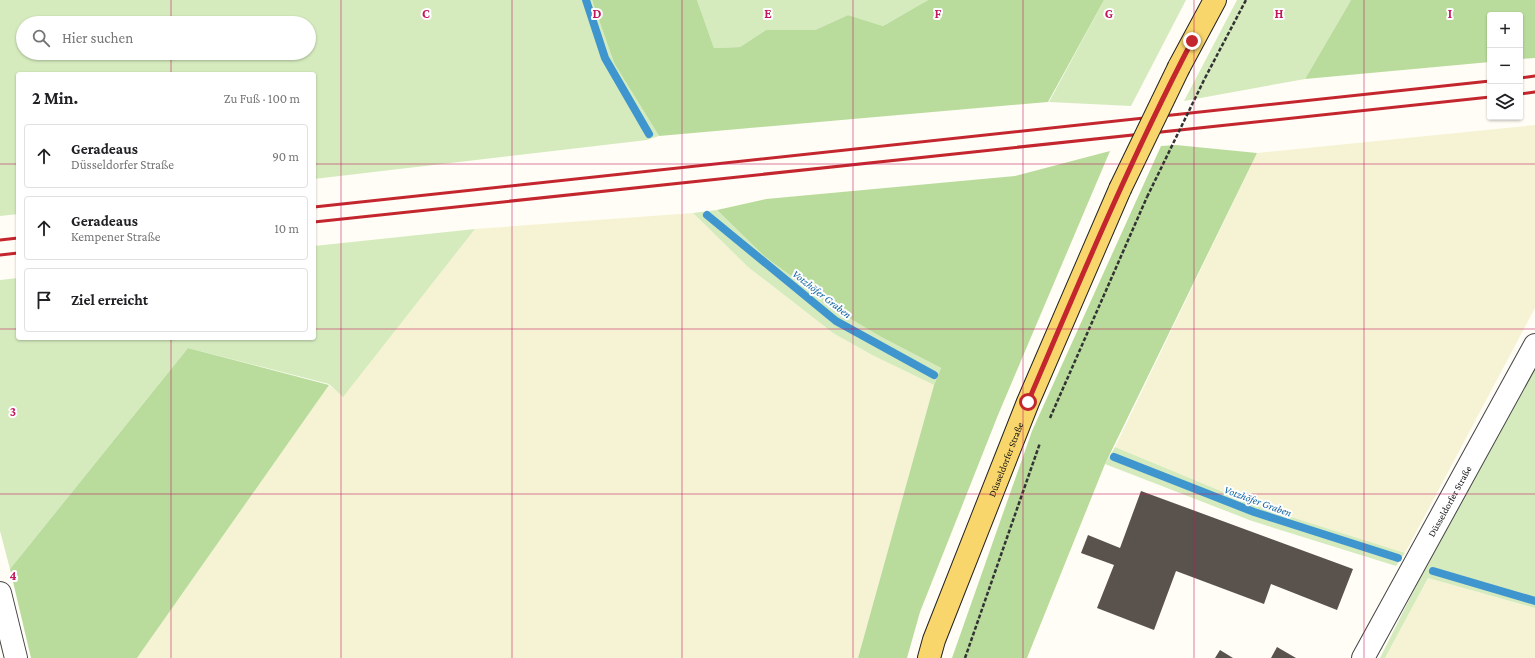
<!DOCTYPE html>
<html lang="de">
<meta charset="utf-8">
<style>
:root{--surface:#fff;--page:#f6f6f6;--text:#202124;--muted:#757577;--line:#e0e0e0}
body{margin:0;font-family:"Crimson Pro",serif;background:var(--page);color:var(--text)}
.controls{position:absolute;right:12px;top:12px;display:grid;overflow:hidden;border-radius:4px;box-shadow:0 1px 3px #0004}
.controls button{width:36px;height:36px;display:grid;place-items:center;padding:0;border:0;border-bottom:1px solid var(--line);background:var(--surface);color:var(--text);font:20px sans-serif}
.stop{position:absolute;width:12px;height:12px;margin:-9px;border:3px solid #c4262e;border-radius:50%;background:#fff}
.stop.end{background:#c4262e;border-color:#fff;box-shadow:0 1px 4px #0008}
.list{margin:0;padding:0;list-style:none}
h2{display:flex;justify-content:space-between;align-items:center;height:52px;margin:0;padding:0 16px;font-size:17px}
h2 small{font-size:13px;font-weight:400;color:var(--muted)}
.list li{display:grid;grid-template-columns:26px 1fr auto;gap:12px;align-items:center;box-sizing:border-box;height:64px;margin:0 8px 8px;padding:0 8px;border:1px solid var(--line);border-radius:4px}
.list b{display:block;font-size:15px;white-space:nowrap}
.list p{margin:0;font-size:13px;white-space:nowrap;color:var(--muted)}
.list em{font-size:13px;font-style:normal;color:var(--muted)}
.icon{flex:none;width:22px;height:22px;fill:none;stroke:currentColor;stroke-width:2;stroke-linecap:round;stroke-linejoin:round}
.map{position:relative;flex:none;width:1535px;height:658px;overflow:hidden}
.search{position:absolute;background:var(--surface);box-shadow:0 1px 3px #0004;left:16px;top:16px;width:300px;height:44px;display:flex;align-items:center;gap:10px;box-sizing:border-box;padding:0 14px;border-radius:22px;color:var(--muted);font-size:15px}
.panel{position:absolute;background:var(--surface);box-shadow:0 1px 3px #0004;left:16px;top:72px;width:300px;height:268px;border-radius:4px}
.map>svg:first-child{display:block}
.farmland{fill:#f6f3d4}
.green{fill:#d5ebbd;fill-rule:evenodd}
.forest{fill:#b9dc9c}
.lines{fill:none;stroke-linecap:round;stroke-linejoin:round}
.stream{stroke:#3f96cf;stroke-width:8}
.building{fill:#5a524d}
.minor-casing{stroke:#444;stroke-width:24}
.primary-casing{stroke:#222;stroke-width:24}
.path{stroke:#333;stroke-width:2.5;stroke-dasharray:4 2;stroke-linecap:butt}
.minor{stroke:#fff;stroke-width:22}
.primary{stroke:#f9d66b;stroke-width:22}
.rail{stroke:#c4262e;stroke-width:3}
.primary-bridge-casing{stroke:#222;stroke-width:24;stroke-linecap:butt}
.path-bridge{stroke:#333;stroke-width:2.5;stroke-dasharray:4 2;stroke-linecap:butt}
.primary-bridge{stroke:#f9d66b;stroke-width:22}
.route{stroke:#c4262e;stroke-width:5}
.grid{fill:none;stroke:#c2185b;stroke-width:1;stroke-opacity:0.55}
.labels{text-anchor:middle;stroke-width:4;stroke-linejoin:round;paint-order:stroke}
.street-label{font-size:10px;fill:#111;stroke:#fff}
.water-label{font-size:11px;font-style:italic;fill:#1768a6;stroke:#fff}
.grid-label{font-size:13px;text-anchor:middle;font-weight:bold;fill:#c2185b;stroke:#fff;stroke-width:4;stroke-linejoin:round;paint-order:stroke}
</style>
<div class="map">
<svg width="1535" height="658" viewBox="0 0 1535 658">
<rect width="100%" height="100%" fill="#fffdf5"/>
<g class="farmland">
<path d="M1535,125v183l-130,245 -148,-47 -142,-59 142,-294z"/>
<path d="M693,213l55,54 85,66 39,22 62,30 -76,273h-721l192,-273 14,11 132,-167z"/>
<path d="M1428,578l107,30v50h-150z"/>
</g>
<g class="green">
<path d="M0,0h592l22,63 45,73 -12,4 -333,39v-105h-296v140l-18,2zM23,23h286v30h-286z"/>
<path d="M697,0h231l-45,26 -35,-11 -33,15h-49l-26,17 -26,1z"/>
<path d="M1104,0h82l-55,106 -82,-4z"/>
<path d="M1237,0h114l-46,79 -121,22z"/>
<path d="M717,210l47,46 121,83 56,29 -7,17 -62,-30 -39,-22 -85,-66 -55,-54z"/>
<path d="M475,229l-132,168 -14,-13 -141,-36 -178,221 -10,-38v-251l18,-2v60h296v-92z"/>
<path d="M1535,364v244l-107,-30 -43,80h-5l41,-82z"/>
<path d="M1115,447l142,59 148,47 -9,13 -144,-45 -147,-57z"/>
</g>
<g class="forest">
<path d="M592,0h105l17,48 26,-1 26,-17h49l33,-15 35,11 45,-26h176l-56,102 -389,34 -45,-73z"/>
<path d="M1351,0h184v58l-15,1v-44h-30v47l-185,17z"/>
<path d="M1176,145l81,8 -152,311 -78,194h-75l80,-227 129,-285z"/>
<path d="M1110,151l-112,264 -78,197 -13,46h-49l76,-273 7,-17 -56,-29 -39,-23 -82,-60 -47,-46 49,-11 249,-23z"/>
<path d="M188,348l141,37 -192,273h-106l-21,-89z"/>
</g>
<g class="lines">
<g class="stream">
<path d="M586,0l19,58 44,76"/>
<path d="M707,215l129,106 98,54"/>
<path d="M1114,457l140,55 144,46"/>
<path d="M1433,571l102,30"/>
</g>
</g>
<g class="building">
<path d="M1141,491l212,78 -16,41 -66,-26 -7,20 -88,-33 -22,59 -57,-22 17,-43 -33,-12 7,-18 32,13z"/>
<path d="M1277,647l19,11h-25z"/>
<path d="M1220,650l13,8h-18z"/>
</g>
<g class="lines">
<g class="minor-casing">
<g id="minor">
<path d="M0,593l16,65"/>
<path id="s1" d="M1363,658l172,-313"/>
</g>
</g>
<g class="primary-casing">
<g id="primary">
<path d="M1179,67l36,-67"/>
<path id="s2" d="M929,658l5,-18 94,-238 92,-213"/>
</g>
</g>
<g class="path">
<path d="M1205,78l41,-78"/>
<path d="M1050,418l97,-221"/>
<path d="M965,658l75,-215"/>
</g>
<use href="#minor" class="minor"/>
<use href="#primary" class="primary"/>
<g class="rail">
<path d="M1520,78l15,-2"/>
<path d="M1520,94l15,-2"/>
<path d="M314,207l1176,-126"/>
<path d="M314,222l1176,-125"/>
<path d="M0,240l18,-2"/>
<path d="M0,255l18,-2"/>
</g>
<g class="primary-bridge-casing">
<path id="primary-bridge" d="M1120,189l59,-122"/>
</g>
<path class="path-bridge" d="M1147,197l58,-119"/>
<use href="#primary-bridge" class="primary-bridge"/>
</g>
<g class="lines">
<path class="route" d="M1028,402c52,-122 103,-244 164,-361"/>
</g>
<path class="grid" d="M171,0v23M341,0v658M512,0v658M682,0v658M853,0v658M1023,0v658M1194,0v658M1364,0v658M171,53v21M0,164h18M314,164h1221M0,329h18M314,329h1221M171,338v320M0,494h1535"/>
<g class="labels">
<g class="street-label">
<text dy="4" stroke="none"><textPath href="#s2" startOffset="213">Düsseldorfer Straße</textPath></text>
<text dy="4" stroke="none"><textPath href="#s1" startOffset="179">Düsseldorfer Straße</textPath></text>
</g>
<g class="water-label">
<text transform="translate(822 294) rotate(38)" y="4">Votzhöfer Graben</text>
<text transform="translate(1258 501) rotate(20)" y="4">Votzhöfer Graben</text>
</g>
</g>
<g class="grid-label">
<text x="426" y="18">C</text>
<text x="597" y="18">D</text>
<text x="768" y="18">E</text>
<text x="938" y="18">F</text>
<text x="1109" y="18">G</text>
<text x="1279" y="18">H</text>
<text x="1450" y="18">I</text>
<text x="13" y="416">3</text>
<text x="13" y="580">4</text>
</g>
</svg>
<div class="controls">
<button>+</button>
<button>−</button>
<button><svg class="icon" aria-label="layers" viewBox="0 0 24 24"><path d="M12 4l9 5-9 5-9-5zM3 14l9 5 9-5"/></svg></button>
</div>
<div class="stop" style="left:1028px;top:402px"></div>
<div class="stop end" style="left:1192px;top:41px"></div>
<div class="search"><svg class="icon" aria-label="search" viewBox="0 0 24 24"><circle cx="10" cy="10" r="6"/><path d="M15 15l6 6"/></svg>Hier suchen</div>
<section class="panel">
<h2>2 Min.<small>Zu Fuß · 100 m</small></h2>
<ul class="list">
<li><svg class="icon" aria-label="ahead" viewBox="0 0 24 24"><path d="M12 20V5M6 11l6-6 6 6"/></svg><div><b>Geradeaus</b><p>Düsseldorfer Straße</p></div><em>90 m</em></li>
<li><svg class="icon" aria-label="ahead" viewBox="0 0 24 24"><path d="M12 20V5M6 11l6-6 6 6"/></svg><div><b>Geradeaus</b><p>Kempener Straße</p></div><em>10 m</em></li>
<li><svg class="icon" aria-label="arrive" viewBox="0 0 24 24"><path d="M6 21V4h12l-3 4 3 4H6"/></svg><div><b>Ziel erreicht</b></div></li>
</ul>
</section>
</div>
